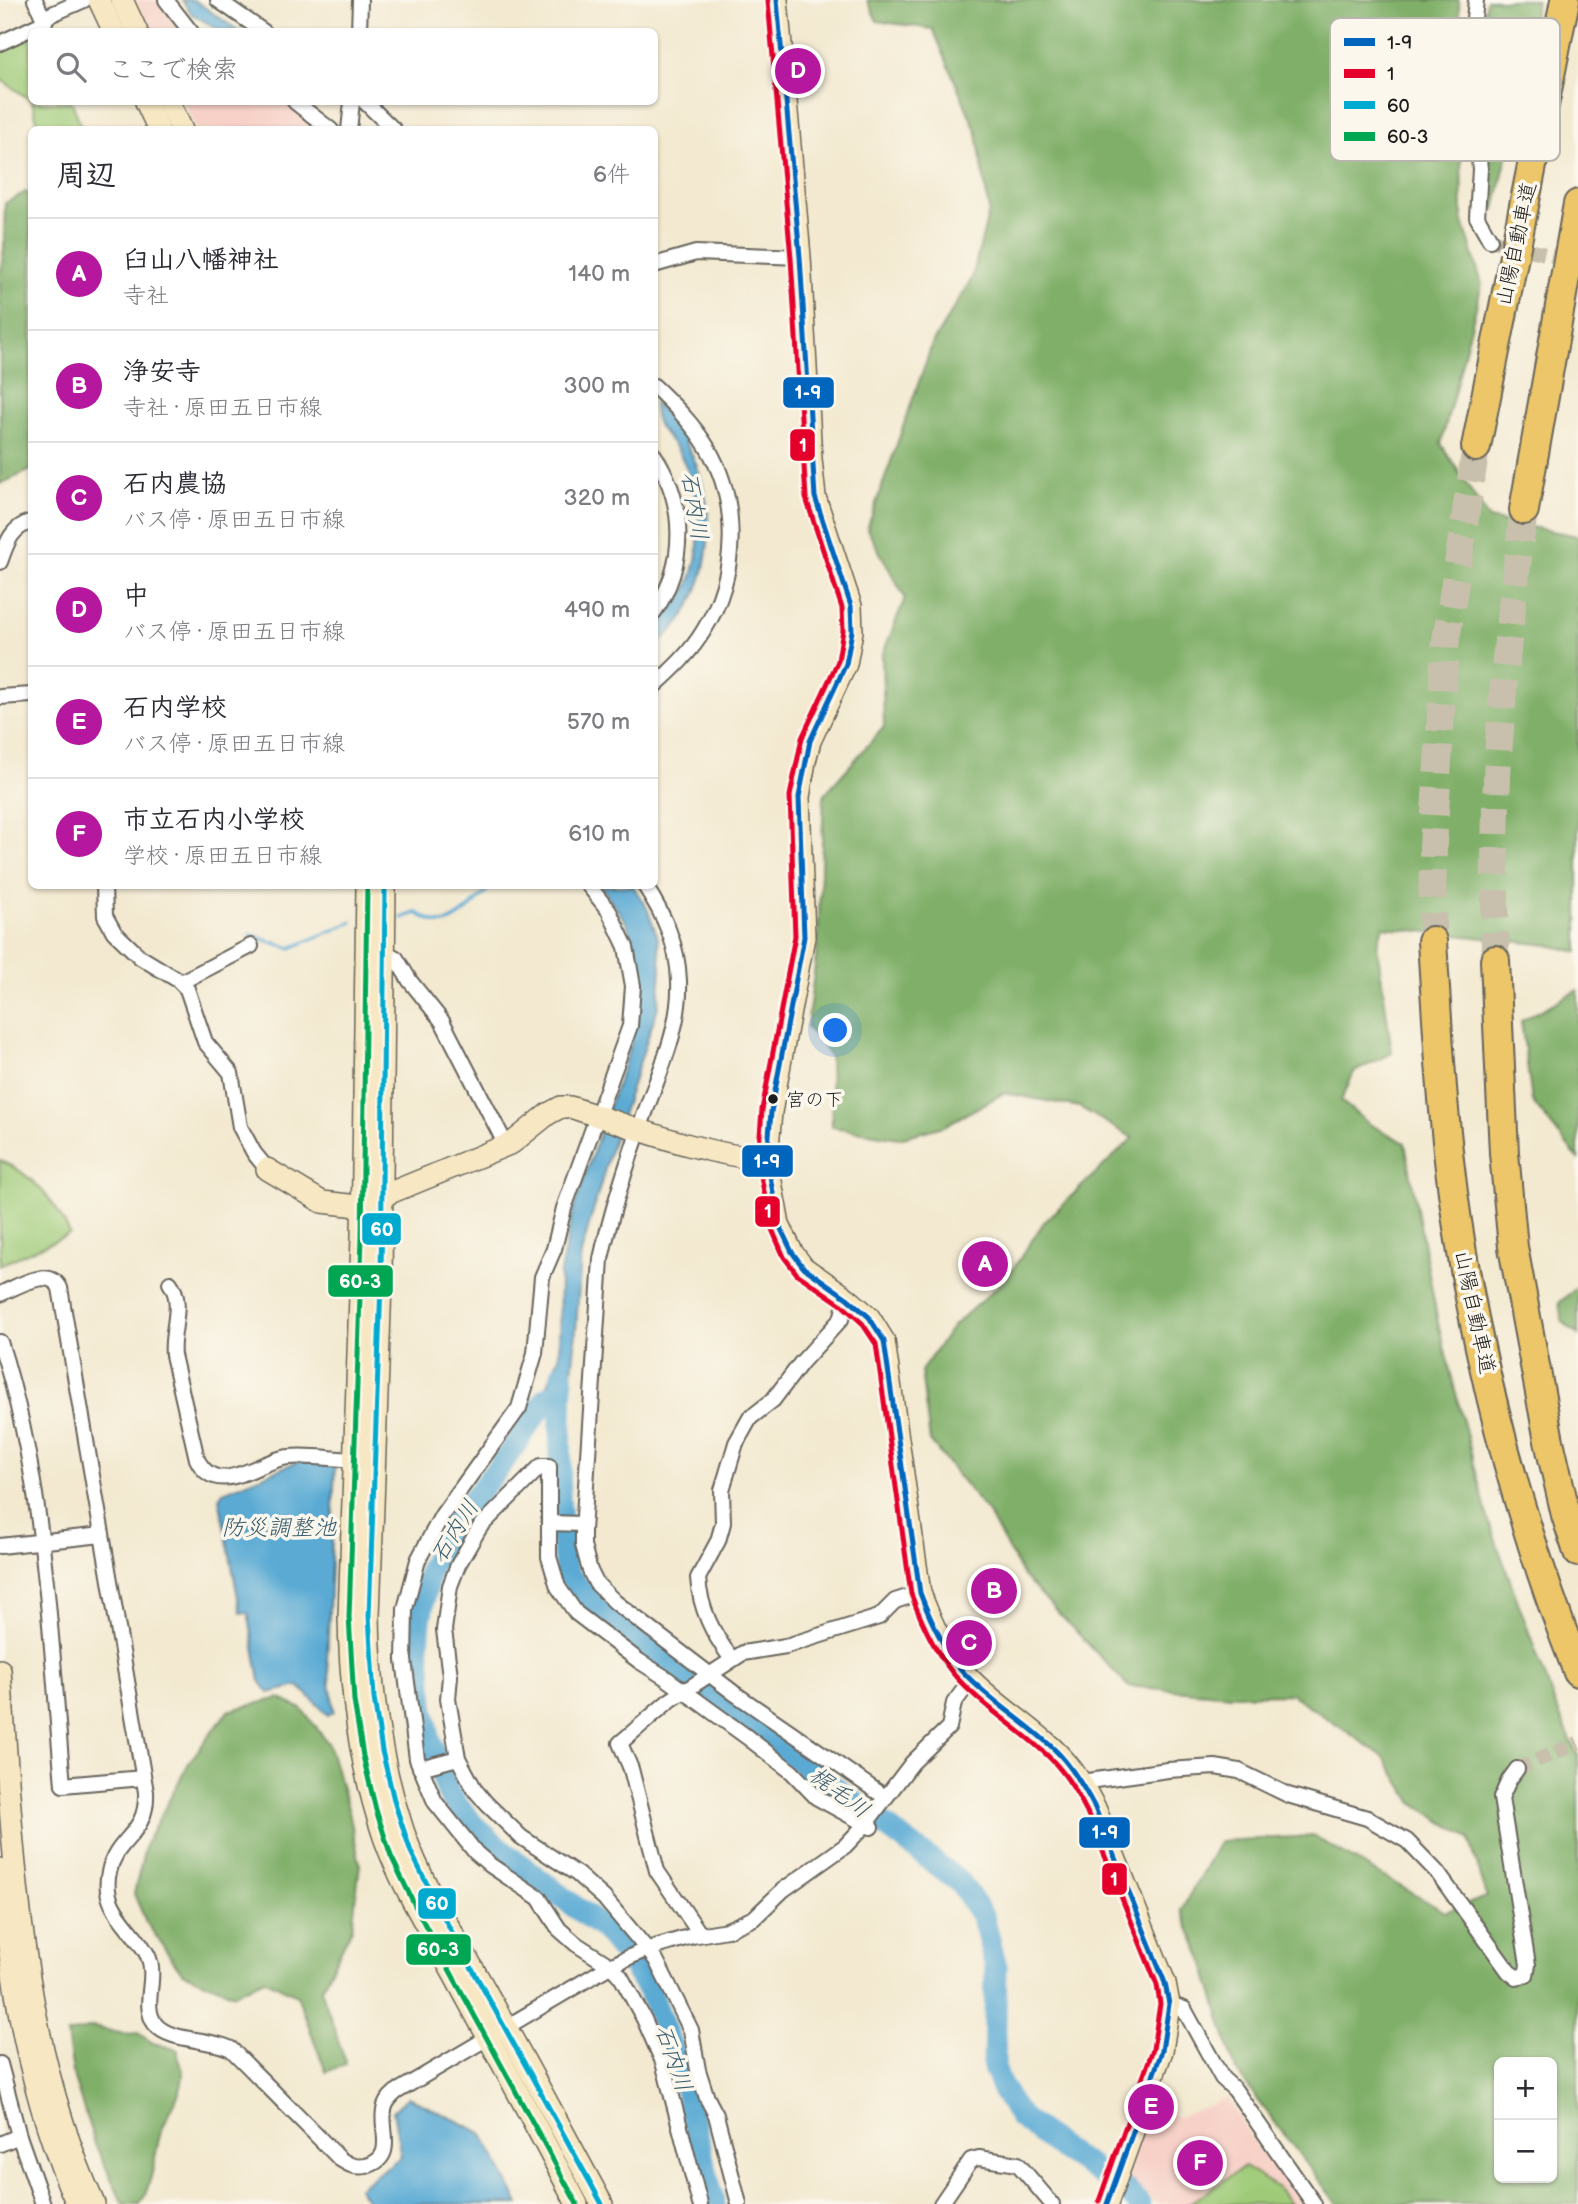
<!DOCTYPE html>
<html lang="ja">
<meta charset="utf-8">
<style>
:root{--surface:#fff;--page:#f7f7f7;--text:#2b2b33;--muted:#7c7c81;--line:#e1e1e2;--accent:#b5179e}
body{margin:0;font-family:"Balsamiq Sans","Klee One",sans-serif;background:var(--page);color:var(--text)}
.controls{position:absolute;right:21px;bottom:21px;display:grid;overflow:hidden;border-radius:10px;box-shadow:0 2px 5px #0004}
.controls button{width:63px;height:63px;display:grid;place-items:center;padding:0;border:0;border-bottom:2px solid var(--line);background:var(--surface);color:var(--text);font:35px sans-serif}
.you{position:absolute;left:836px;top:1031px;width:24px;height:24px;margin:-18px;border:5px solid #fff;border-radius:50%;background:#1a73e8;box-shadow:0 0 0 10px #1a73e833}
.badge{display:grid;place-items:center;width:46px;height:46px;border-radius:50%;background:var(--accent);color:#fff;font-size:23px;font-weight:700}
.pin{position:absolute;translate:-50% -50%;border:4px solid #fff;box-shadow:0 2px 7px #0006}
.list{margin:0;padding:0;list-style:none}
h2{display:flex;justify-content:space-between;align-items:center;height:91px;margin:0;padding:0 28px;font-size:30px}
h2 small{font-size:23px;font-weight:400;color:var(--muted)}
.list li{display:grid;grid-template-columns:46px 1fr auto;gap:21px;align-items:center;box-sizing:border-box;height:112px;padding:0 28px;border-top:2px solid var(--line)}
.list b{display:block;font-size:26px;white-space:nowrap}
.list p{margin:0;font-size:23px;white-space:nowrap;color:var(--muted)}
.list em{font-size:23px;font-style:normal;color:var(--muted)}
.icon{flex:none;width:38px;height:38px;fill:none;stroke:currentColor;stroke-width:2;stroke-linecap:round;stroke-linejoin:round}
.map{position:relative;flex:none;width:1578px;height:2204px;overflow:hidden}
.search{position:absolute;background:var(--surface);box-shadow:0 2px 5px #0004;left:28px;top:28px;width:630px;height:77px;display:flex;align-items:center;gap:18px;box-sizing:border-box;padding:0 24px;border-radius:10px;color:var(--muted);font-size:26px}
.panel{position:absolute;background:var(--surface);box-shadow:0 2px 5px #0004;left:28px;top:126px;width:630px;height:763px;border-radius:10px}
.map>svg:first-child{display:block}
.built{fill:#f7d1c7}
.green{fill:#9fcb78;stroke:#5e744a;stroke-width:2}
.forest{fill:#7faf68;stroke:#4e6642;stroke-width:2;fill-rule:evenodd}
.water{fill:#5aaad4;stroke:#3b6378;stroke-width:2}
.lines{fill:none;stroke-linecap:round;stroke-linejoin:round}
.stream{stroke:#5aaad4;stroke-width:3.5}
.river{stroke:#5aaad4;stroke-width:23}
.street-tunnel{stroke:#c8c0ac;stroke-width:14;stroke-dasharray:14 7;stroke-linecap:butt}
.highway-tunnel{stroke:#c8c0ac;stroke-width:28;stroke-dasharray:28 14;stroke-linecap:butt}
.street-casing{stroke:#67645b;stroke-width:18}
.secondary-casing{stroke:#67645b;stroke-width:24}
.highway-casing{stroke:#67645b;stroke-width:32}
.street{stroke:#fff;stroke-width:14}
.secondary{stroke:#f7e8c3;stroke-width:21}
.highway{stroke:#ecc669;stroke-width:28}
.bus-1-casing{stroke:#fbf7ec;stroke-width:10}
.bus-2-casing{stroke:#fbf7ec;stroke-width:10}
.bus-3-casing{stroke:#fbf7ec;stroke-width:10}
.bus-4-casing{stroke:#fbf7ec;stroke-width:10}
.bus-1{stroke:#0065bd;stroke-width:5}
.bus-2{stroke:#e4002b;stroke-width:5}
.bus-3{stroke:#00a9ce;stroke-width:5}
.bus-4{stroke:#00a651;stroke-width:5}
.bus-dot{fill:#1c1c1c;stroke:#fbf7ec;stroke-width:2.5}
.labels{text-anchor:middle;stroke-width:7;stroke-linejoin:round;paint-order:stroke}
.bus-label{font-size:19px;fill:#1c1c1c;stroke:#fbf7ec;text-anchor:start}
.street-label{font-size:21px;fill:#1c1c1c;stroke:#fbf7ec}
.water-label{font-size:23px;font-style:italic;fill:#385c6f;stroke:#fbf7ec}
.key{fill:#fbf7ec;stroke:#b8b5ae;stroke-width:2}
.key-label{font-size:19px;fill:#1c1c1c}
.line-badge{stroke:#fbf7ec;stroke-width:2.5}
.badge-label{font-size:19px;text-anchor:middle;font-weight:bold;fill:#fff}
</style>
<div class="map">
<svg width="1578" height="2204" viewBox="0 0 1578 2204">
<rect width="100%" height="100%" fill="#fbf7ec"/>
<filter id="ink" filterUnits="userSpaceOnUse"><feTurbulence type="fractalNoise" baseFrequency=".0143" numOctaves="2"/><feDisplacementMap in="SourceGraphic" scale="14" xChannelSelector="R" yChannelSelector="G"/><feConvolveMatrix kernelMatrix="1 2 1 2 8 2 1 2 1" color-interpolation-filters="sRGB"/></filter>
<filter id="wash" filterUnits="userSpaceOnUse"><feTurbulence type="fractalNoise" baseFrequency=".00686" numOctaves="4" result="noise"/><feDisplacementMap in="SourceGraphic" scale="28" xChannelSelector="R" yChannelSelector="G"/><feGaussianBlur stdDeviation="1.57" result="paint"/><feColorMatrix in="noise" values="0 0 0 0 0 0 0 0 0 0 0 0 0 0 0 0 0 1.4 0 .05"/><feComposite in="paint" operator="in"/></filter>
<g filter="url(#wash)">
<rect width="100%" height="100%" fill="#f3e9d0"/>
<g class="built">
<path d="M136,0h26l23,31h-34z"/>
<path d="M183,102h105l38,27h-130z"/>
<path d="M1227,2098l32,53 23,24 20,29h-146l-31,-28 24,-66 31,7z"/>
</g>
<g class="green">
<path d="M31,37l1,64 -32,-22v-28z"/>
<path d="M32,102h40l10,27h-43z"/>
<path d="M0,1160c34,15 55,41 70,74l-70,31z"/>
<path d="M1244,2167l33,20 13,17h-102z"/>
</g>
<g class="forest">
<path d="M867,0h592l3,218 20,66 -41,160 48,75 89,17v416l-30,-7 -165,-18 -6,18 15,108 -38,19 -13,29 28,23 36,19 33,180 50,196 68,188 22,49v448h-241l-101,-133 -34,-114 -21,-47 39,-69 93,-5 132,76 42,-15 -18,-59 -56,-35 -29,-46 -93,-63 -61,1 -102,-9 -105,-110 -35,-63 -58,-72 -9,-70 32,-45 54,-48 37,-56 89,-84 -54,-31 -75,-14 -60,33 -45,12 -67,-11 -2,-71 -23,-29 11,-85 6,-147 60,-68 -2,-71 23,-58 -38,-69 66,-187 39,-64 17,-67 -12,-78 -44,-104 -56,-8zM1499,2062h53v116h-53z"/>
<path d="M1487,0h50l-26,138 -16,71 -7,-10 5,-99 -11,-75z"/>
<path d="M26,192l6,4 -1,274 -31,14v-211l4,-25 1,-45z"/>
<path d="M1578,990v169l-46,-58 -11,-80z"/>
<path d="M1578,1286v49l-16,-14 -3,-18z"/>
<path d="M279,1698l23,11 26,34 21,69 11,52 -8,64 -31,61 25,75 -20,8 -29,-77 -33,-16 -30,15 -52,-21 -36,-51 -12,-28 12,-51 44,-82 38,-50z"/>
<path d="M92,2027c17,2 29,9 46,6l15,10 25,7c-1,9 4,14 5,22 1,20 -17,44 -23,63 -6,22 -7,48 -20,69h-17l-28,-60 -21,-65 -7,-45z"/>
</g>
<g class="water">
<path d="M182,0h12l45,31h-18l-29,-17z"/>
<path d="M654,402c59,55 73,152 27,218 -7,10 -18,19 -26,27v-20c10,-11 24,-23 31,-37 19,-37 15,-95 -4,-132 -13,-26 -28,-23 -28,-56z"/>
<path d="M601,886h32l14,22 11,30 3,31 -3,38 -48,144 -29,103 -6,91 -6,53 -49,31 26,-40 13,-32 1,-85 14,-65 56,-160 9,-42v-30l-3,-27 -10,-26z"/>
<path d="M299,1461l36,2 -8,197 7,51 -6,4 -29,-29 -30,7 -9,-12 -12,-69 -7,1 -22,-115 4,-6z"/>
<path d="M408,2097l74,36 37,71h-150l-11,-16 43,-31 -8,-46z"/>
</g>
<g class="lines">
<g class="stream">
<path d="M402,918l14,-5c8,3 18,11 26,10 16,0 39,-26 49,-37"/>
<path d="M250,935l41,13 61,-26"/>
</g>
<g class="river">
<path d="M562,1374l-3,126 7,72 32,38 362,272 23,35 13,50 -2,101 9,22 17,27 42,32 65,42 12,13"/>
<path d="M548,1397l-45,65 -47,58 -27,51 -9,49 -2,25 5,59 6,34 20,57 25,31 32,28 98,75 26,32 22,35 31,83 31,125"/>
</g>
</g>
</g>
<g filter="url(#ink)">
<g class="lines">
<g class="street-tunnel">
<path d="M1490,240l83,21"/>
<path d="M1517,1769l61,-26"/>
</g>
<g class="highway-tunnel">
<path d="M1432,941l1,-95 12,-199 31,-200"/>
<path d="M1495,960c0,-72 -1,-145 4,-218 5,-77 15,-155 25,-232"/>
</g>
<g class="street-casing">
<g id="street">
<path d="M166,0l25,32"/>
<path d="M218,0l46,32"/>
<path d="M1476,0l-7,65 11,104 -3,48 13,23"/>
<path d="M43,18l41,-18"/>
<path d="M359,32l1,-32"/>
<path d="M0,43l45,-21 -10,-22"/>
<path d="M295,102l36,28"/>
<path d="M365,102l29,28"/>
<path d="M349,130l3,-28"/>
<path d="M654,265l42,-12 104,4"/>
<path d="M654,386c20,19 39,38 53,61 33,55 31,129 -3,183 -13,22 -31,39 -50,56"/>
<path d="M654,455c32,48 33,109 0,157"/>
<path d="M0,562c7,-20 11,-34 32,-41"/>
<path d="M0,697l32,-2"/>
<path d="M104,886l1,30 9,16 26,25 38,23 9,9 18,53 26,31 9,54 14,26 13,16"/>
<path d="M589,886l20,25 17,36 7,39 -3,40 -66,182 -10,41 -12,28 -7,76 -16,55 -77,107 -24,45 -13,49 -1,51 13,99 18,43 41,51 14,12 49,33 20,31 17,15 36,23 9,10 23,42 19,43 37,142"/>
<path d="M645,886c19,29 33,59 34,95 2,45 -18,87 -33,129 -18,50 -34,98 -45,149l-18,272v14l7,26 6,12 19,19 119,91 151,104"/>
<path d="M383,951l13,7 14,23 32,40 64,124"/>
<path d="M181,982l70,-36"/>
<path d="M170,1283c15,21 0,48 3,72l24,104c20,42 63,0 92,-2 21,-2 44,2 65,3"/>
<path d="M0,1294c17,-7 49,-28 60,-6l86,504c2,43 -30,45 -37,80 -9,38 25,55 39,84 10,22 -7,49 7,68 14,18 55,14 76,25l109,110c9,6 15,9 26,7 31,-8 14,-36 18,-56 1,-8 6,-13 12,-18l214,-126 35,-16 47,-14 35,-6 27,-12 29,-28 62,-44 19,-20 48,-63 37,-36 5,-24 17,-23"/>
<path d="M0,1342c46,143 50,294 63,443l80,-7"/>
<path d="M549,1523l34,1"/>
<path d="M0,1546l102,-11"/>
<path d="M731,1658c-18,-24 -31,-49 -33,-80l20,-37 5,-18 -1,-33 14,-47 14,-25 23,-18 28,-37 40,-44 6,-21"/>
<path d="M420,1768l38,-10"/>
<path d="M1081,1782l87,-12 47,-3 24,4 49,24 79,23 40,23 30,31 72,100 7,5 10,-2 2,-10 -27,-167 8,-18 8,-11"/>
<path d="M700,1934l-43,-63 -26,-102 -11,-26 49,-42 74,-48 43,-7 93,-29 16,-16 25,-8"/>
<path d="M1169,2004l15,5 38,69 13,12 79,114"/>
<path d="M0,2064l19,72 24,68"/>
<path d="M0,2144l19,-8"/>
<path d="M739,2204l-23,-89 -9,-17 -9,-28 -7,-40 -35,-70 -52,-62 -27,-24 -56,-37 -34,-33 -12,-14 -17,-32 -10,-59 2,-23 -6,-46 6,-44 8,-21 22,-38 61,-61h8v91l9,30 18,26 63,48 27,17 81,59 45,35 24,25 55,30"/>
<path d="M941,2204l30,-44 8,-2 39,6 34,40"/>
</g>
</g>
<g class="secondary-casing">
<g id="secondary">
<path d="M99,0l15,32"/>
<path d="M122,0l15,32"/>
<path d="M777,0l23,257 11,202 4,38 36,109 1,25 -6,33 -36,77 -5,20 -6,36 5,140 -33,175 -4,48 12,65 13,27 11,15 44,31 22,19 15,24 36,252c12,32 26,63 52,88 30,30 70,52 97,85 11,13 18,27 26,42l70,175 4,21 -7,47 -55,153"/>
<path d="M146,102l13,28"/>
<path d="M169,102l13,28"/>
<path d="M367,886l-5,351 -13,380c1,74 11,150 35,220 18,51 49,99 75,147 40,73 79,146 118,220"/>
<path d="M385,886l-4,397 -12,333c1,73 11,145 34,214 20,58 55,111 85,165 39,69 76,139 114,209"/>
<path d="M267,1169l55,33 36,4 154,-63 36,-29 13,-7h9c67,21 126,46 197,53"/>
<path d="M0,1670c14,181 18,366 94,534"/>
<path d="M0,1869c11,115 29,228 77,335"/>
</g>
</g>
<g class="highway-casing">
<g id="highway">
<path d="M1476,447l89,-447"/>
<path d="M1524,510l54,-306"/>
<path d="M1432,941c6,94 11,187 25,280 23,153 64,307 121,451"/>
<path d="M1495,960l9,193 9,94 36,194 17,74 12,37"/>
</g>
</g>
<use href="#street" class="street"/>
<use href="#secondary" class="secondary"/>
<use href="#highway" class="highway"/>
<g class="bus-1-casing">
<path id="bus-1" d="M777,0l23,257 15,240 36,109 1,25 -6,33 -36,77 -11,56 5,140 -33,175 -4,48 12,65 13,27 11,15 44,31 22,19 15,24 36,252c11,29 24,57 44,80 29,31 66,51 95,81 15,16 26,35 36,54l70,175 4,21 -7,47 -55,153"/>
</g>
<g class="bus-2-casing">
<path id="bus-2" d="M768,1l23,257 15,240 36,110 1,22 -5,31 -36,77 -12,58 5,140 -33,174 -4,51 13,66 13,30 13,17 45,31 20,18 14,21 35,250c11,30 25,61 46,84 28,31 65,52 94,81 15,15 26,33 36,53l70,173 3,19 -7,45 -54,152"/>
</g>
<g class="bus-3-casing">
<path id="bus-3" d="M385,886l-4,397 -12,333 5,82 8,53 13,53 16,48 31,62 160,290"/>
</g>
<g class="bus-4-casing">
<path id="bus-4" d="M367,886l-5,351 -13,380 5,84 9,55 13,54 15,46 27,56 159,292"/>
</g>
<use href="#bus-1" class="bus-1"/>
<use href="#bus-2" class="bus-2"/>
<use href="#bus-3" class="bus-3"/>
<use href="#bus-4" class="bus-4"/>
</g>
</g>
<circle class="bus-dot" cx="773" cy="1099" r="6"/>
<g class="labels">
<g class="bus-label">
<text x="786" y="1106">宮の下</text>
</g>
<g class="street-label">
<text transform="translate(1516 244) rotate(-78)" y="7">山陽自動車道</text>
<text transform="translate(1475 1312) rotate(78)" y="7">山陽自動車道</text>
</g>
<g class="water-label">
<text transform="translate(695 506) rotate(81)" y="8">石内川</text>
<text x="279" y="1535">防災調整池</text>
<text transform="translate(454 1531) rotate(-58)" y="8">石内川</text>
<text transform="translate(840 1792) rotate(37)" y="8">梶毛川</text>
<text transform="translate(674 2058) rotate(71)" y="8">石内川</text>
</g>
</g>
<rect x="1330" y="18" width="230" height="143" rx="10" class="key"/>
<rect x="1344" y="38" width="31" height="8" fill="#0065bd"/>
<rect x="1344" y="69" width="31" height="9" fill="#e4002b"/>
<rect x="1344" y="101" width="31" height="8" fill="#00a9ce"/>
<rect x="1344" y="132" width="31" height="9" fill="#00a651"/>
<g class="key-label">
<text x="1387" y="49">1-9</text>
<text x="1387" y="80">1</text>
<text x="1387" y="112">60</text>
<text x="1387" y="143">60-3</text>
</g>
<g class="line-badge">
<rect x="782" y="376" width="53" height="33" rx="7" fill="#0065bd"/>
<rect x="789" y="428" width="27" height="34" rx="7" fill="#e4002b"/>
<rect x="741" y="1144" width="53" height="34" rx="7" fill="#0065bd"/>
<rect x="754" y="1195" width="27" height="33" rx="7" fill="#e4002b"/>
<rect x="361" y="1212" width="41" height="34" rx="7" fill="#00a9ce"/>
<rect x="327" y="1264" width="67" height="34" rx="7" fill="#00a651"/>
<rect x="1078" y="1816" width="53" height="33" rx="7" fill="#0065bd"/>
<rect x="1101" y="1862" width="27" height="34" rx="7" fill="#e4002b"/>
<rect x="417" y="1887" width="40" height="33" rx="7" fill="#00a9ce"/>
<rect x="405" y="1933" width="67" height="33" rx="7" fill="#00a651"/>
</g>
<g class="badge-label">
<text x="808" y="399">1-9</text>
<text x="803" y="452">1</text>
<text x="767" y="1168">1-9</text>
<text x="768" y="1218">1</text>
<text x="382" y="1236">60</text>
<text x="360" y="1288">60-3</text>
<text x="1105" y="1839">1-9</text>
<text x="1114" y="1886">1</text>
<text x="437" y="1910">60</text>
<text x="438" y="1956">60-3</text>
</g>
</svg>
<div class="controls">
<button>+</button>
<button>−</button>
</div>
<div class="you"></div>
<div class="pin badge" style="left:985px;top:1264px">A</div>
<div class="pin badge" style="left:994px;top:1591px">B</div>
<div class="pin badge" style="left:969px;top:1643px">C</div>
<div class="pin badge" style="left:798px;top:71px">D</div>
<div class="pin badge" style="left:1151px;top:2107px">E</div>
<div class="pin badge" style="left:1200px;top:2163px">F</div>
<div class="search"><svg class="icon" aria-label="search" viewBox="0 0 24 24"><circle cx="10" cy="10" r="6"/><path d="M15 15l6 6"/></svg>ここで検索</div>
<section class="panel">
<h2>周辺<small>6件</small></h2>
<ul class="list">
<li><span class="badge">A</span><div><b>臼山八幡神社</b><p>寺社</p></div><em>140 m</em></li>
<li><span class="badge">B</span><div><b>浄安寺</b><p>寺社 · 原田五日市線</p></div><em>300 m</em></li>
<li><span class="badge">C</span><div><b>石内農協</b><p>バス停 · 原田五日市線</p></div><em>320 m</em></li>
<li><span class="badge">D</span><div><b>中</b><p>バス停 · 原田五日市線</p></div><em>490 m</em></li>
<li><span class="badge">E</span><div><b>石内学校</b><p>バス停 · 原田五日市線</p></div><em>570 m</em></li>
<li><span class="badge">F</span><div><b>市立石内小学校</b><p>学校 · 原田五日市線</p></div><em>610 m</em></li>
</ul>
</section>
</div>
